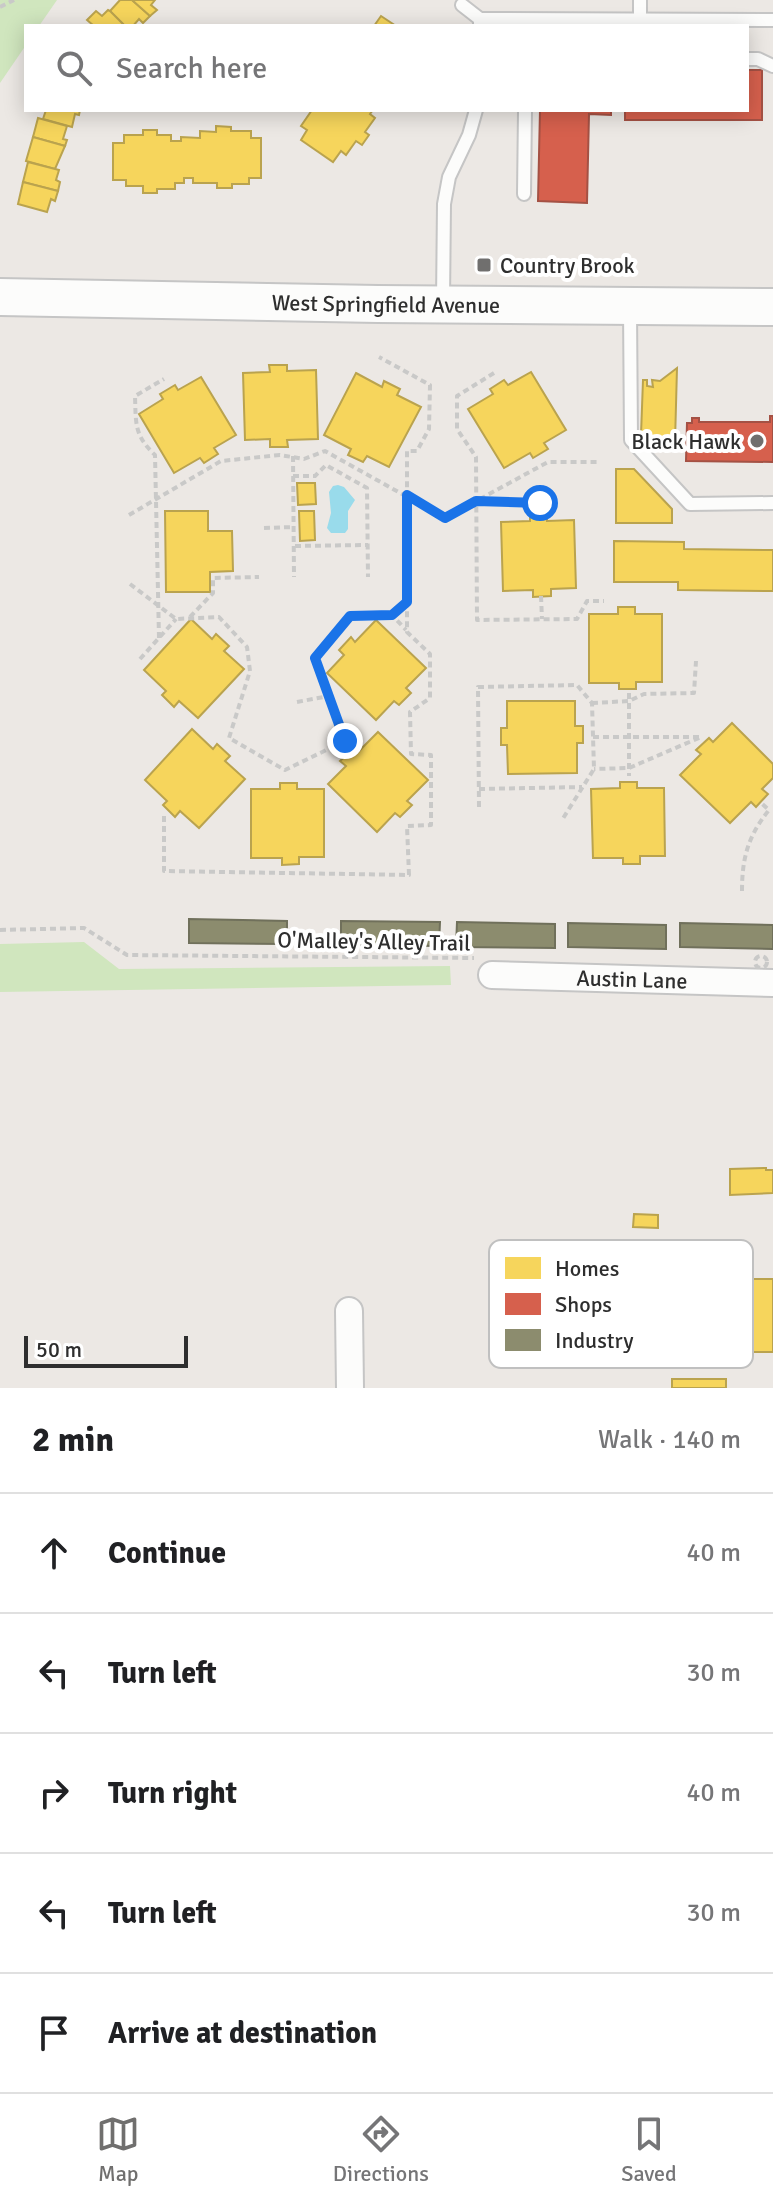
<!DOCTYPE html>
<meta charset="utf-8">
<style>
:root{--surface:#fff;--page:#f6f6f6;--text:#202124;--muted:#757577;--line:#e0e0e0;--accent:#706f6e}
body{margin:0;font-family:Signika,sans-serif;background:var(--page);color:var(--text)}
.scale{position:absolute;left:24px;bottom:20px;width:164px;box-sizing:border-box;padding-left:8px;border:4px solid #2e2e2e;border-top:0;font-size:22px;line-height:28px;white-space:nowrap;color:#2e2e2e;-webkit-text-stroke:6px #fff;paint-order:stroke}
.stop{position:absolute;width:24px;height:24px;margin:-18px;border:6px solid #1a73e8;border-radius:50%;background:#fff}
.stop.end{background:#1a73e8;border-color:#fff;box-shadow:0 2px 8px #0008}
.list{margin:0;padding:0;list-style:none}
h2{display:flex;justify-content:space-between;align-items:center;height:104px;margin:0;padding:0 32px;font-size:34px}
h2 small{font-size:26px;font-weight:400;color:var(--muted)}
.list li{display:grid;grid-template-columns:52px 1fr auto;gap:24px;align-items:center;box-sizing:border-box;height:120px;padding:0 32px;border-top:2px solid var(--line)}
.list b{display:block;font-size:30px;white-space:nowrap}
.list em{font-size:26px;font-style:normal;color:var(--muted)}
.icon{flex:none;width:44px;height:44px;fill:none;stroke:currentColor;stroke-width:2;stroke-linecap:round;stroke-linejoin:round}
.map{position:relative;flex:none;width:773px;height:1388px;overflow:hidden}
.search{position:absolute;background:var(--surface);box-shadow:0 4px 20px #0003;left:24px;right:24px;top:24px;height:88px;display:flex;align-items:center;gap:20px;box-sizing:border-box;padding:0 28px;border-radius:0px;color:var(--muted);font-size:30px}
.sheet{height:704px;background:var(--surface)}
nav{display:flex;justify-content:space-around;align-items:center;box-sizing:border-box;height:112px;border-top:2px solid var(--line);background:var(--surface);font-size:22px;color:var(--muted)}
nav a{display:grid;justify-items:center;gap:4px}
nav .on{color:var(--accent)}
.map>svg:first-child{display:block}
.green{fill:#d0e6be}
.water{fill:#99dbeb}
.homes{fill:#f6d55c;stroke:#baa34e;stroke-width:2}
.shops{fill:#d6604d;stroke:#a45144;stroke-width:2}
.industry{fill:#8c8c6e;stroke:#70705b;stroke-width:2}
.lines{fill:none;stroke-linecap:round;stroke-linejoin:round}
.lane-casing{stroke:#c5c5c5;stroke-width:16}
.street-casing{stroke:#c5c5c5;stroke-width:30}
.secondary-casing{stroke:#c5c5c5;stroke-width:40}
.path{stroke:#c9c9c8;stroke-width:4;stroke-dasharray:6 4;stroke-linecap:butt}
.lane{stroke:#fcfcfb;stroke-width:12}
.street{stroke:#fcfcfb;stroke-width:26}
.secondary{stroke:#fcfcfb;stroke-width:36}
.route{stroke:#1a73e8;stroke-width:10}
.poi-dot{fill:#706f6e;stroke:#fff;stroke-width:3}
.labels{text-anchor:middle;stroke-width:8;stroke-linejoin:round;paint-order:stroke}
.poi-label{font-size:22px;fill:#2e2e2e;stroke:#fff;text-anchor:start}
.street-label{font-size:22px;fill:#2e2e2e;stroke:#fff}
.key{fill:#fff;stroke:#c0c0c0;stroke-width:2}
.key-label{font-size:22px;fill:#2e2e2e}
</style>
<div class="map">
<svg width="773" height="1388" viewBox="0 0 773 1388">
<rect width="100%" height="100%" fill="#ece8e4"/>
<g class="green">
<path d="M0,0h57l-18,26h-13v19l-26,38z"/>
<path d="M84,942l35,27 331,-3 1,19 -451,7v-48z"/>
</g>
<path class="water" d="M338,485l6,2 11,13 -7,11v18l-3,4h-14l-4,-5 4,-15 -2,-21 4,-6z"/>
<g class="homes">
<path d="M120,0h12l18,16 -7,7 -4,-4 -6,7h-8l-15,-15z"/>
<path d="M132,0h23l-4,5 6,5 -7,6z"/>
<path d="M108,10l2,1 15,15h-31l-7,-6 9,-9 6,5z"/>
<path d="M381,16l15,10h-22z"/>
<path d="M46,110h34l-1,5 -4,-1 -3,13 -29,-8z"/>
<path d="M312,110h61l-3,4 5,4 -10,14 4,3 -7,10 -6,-4 -10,14 -5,-4 -8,11 -32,-22 6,-10 -6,-4z"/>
<path d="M38,118l29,8 -4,13 4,1 -2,6 -32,-9z"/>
<path d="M216,126l15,1v4h20v7h10v40h-12v6h-17v4h-15v-5h-24v-5h-9v5h-9v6h-18v4h-14v-7h-17v-6h-13v-37h11v-8h19v-5h14v5h14v6h10v-4l19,1v-7l16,1z"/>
<path d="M33,137l32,9 -10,23 -29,-8z"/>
<path d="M28,162l31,8 -3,10 4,2 -2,9 -35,-9z"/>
<path d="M23,182l35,9 -3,10 -4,-2 -4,13 -29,-8z"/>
<path d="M269,365h18v6l29,-1 2,69 -31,1 1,7h-18v-8l-25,1 -2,-67 27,-1z"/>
<path d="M677,368l-2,74 -34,-7 2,-55h4v6l6,1 -1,-7 8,1z"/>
<path d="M531,372l35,58 -22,13 4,6 -15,9 -3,-5 -26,15 -36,-59 25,-15 -3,-5 14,-9 4,5z"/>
<path d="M356,373l26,14 2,-6 16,8 -3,6 24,12 -32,60 -22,-11 -4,6 -15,-7 3,-6 -27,-14z"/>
<path d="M201,377l35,58 -22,13 4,6 -14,9 -4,-5 -26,15 -35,-59 24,-15 -3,-5 15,-9 3,5z"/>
<path d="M616,469h18l38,40v14h-56z"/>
<path d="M297,483h18l1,21 -18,1z"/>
<path d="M165,511h43v20h24l1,40 -23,1v20h-44z"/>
<path d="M299,511h15l1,29 -15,1z"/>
<path d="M530,515h17v6l27,-1 2,68 -25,1v7l-18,1v-7l-30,1 -2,-69 29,-1z"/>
<path d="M614,541l70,1v7l89,1v41l-95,-1v-8h-64z"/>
<path d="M618,607h17v7h27v68h-26v7h-17v-6h-30v-69h29z"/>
<path d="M191,619l21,20 4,-5 13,12 -5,5 20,18 -46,49 -19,-17 -5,6 -12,-12 4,-4 -22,-21z"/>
<path d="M376,620l50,48 -20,20 5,5 -12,12 -5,-4 -18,19 -49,-47 17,-18 -5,-5 12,-13 4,5z"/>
<path d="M507,701h68v25h8v17h-6v30l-69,1 -1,-29h-6v-17h6z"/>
<path d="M732,723l41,41v14l-11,11 6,5 -12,13 -5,-5 -21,21 -50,-48 21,-21 -5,-4 13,-12 4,4z"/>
<path d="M192,729l21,20 4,-5 13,12 -5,5 20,18 -46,49 -19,-17 -5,6 -12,-12 4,-4 -22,-21z"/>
<path d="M378,732l50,48 -21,21 5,4 -12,12 -5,-4 -18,19 -49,-48 18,-18 -6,-5 13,-12 4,4z"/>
<path d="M620,782h17v6h27l1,68h-25v8h-17v-6h-30l-2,-69 29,-1z"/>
<path d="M280,783h17v6h27v68h-25v7l-17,1v-7h-31v-69h29z"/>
<path d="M766,1168v2h7v23l-43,2v-26z"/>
<path d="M634,1214l24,1v13l-25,-1z"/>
<path d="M722,1275v8h7v-4h44v73h-25l-1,-43 -18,-2v-12h-6v21h-33l-1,-40z"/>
<rect x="672" y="1379" width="54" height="9"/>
</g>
<g class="shops">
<path d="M747,70h15v50h-137v-10h122z"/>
<path d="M540,110h71v5l-22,-1 -2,89 -49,-2z"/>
<path d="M770,416h3v46l-87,-1 1,-38h5v-5h7v4h71z"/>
</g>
<g class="industry">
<path d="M189,919l98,2v23l-98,-1z"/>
<path d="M341,921l99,1 -1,24 -98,-1z"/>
<path d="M457,922l98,2v24l-99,-1z"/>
<path d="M568,923l98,2v24l-98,-2z"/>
<path d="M680,923l93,2v24l-93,-2z"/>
</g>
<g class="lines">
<g class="lane-casing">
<g id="lane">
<path d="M462,5l18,14"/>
<path d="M640,20v-20"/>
<path d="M480,26v-7l293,1"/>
<path d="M747,59h11l15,7"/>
<path d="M524,194l1,-84"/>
<path d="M443,301l1,-97 5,-27 20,-42 7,-25"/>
<path d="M630,309l1,131 59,64 83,-1"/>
</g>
</g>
<g class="street-casing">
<g id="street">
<path id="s1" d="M492,975l281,8"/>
<path d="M349,1311l1,77"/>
</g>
</g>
<g class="secondary-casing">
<g id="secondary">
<path id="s2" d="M0,297l378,7 395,3"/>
</g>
</g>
<g class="path">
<path d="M0,7l14,-7"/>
<path d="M494,373l-37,23v33l19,28 1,163 100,-1 10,-18h17"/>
<path d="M293,456l1,121"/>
<path d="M293,476h22l11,-11 41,23 1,89"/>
<path d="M478,501l62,2v12"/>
<path d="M129,515l92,-54 59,-6 24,4 21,-8 120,67 103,-56h52"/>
<path d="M264,528l30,-1"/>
<path d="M295,546l73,-1"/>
<path d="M130,584l46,35 43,-2 28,30 3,24 -21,67 56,32 60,-29 -30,-83 35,-42 42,-1 14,15"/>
<path d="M541,596l1,23"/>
<path d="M392,615l15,-13"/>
<path d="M190,617l23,-24v-15l46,-1"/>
<path d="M159,638l-4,-183c-21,-20 -19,-31 -20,-59l29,-17"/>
<path d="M140,659l36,-40"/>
<path d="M629,693v83"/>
<path d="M297,702l32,-6"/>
<path d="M592,703l37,-2 15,-7 50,-1 2,-32"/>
<path d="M593,737h108l-72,31 -35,1"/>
<path d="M479,789l103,-2"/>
<path d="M479,807l-1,-120 99,-2 15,18 2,66 -32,51"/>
<path d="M164,816v55l245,4 -2,-49 24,-1v-70l-20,-1 -1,-42 20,-14v-44l-23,-22v-181h10l12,-22 1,-44 -51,-28"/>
<path d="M742,891c0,-33 6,-55 27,-81l-9,-8"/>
<path d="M0,930l84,-2 43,27 347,3"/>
<circle cx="761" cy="962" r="6"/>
</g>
<use href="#lane" class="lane"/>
<use href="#street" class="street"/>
<use href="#secondary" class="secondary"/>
</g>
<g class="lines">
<path class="route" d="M345,741l-30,-83 35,-42 42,-1 15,-13v-107l38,23 31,-17 64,2"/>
</g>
<g class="poi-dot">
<rect x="476" y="257" width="16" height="16" rx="4"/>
<circle cx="757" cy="441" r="8"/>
</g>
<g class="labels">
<g class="poi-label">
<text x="500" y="273">Country Brook</text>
<text x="741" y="449" text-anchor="end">Black Hawk</text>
</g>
<g class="street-label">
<text dy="8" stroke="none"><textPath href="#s2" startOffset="386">West Springfield Avenue</textPath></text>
<text transform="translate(374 941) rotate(1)" y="8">O'Malley's Alley Trail</text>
<text dy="8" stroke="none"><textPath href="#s1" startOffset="140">Austin Lane</textPath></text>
</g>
</g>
<rect x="489" y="1240" width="264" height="128" rx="12" class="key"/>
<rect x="505" y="1257" width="36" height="22" fill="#f6d55c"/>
<rect x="505" y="1293" width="36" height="22" fill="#d6604d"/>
<rect x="505" y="1329" width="36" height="22" fill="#8c8c6e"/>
<g class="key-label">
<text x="555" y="1276">Homes</text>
<text x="555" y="1312">Shops</text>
<text x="555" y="1348">Industry</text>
</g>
</svg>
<div class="scale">50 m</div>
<div class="stop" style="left:540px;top:503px"></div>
<div class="stop end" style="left:345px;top:741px"></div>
<div class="search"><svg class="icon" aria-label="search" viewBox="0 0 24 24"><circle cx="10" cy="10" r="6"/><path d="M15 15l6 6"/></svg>Search here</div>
</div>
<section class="sheet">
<h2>2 min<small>Walk · 140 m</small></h2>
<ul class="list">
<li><svg class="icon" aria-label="ahead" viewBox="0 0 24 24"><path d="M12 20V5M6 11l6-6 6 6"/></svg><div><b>Continue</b></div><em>40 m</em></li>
<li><svg class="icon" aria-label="left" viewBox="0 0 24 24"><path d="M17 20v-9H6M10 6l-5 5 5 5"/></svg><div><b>Turn left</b></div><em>30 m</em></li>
<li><svg class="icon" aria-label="right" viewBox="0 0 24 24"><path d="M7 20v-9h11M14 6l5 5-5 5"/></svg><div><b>Turn right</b></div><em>40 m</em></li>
<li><svg class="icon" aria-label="left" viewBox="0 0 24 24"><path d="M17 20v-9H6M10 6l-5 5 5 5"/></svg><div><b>Turn left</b></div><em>30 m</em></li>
<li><svg class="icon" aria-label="arrive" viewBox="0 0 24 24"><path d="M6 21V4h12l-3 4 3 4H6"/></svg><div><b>Arrive at destination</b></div></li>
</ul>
</section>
<nav>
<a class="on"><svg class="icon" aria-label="map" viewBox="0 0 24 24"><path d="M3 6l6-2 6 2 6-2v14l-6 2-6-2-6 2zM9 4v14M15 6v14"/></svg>Map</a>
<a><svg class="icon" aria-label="directions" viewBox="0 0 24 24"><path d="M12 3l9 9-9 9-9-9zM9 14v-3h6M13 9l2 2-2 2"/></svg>Directions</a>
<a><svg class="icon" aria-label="saved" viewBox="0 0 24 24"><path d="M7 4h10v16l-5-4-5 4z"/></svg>Saved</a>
</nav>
